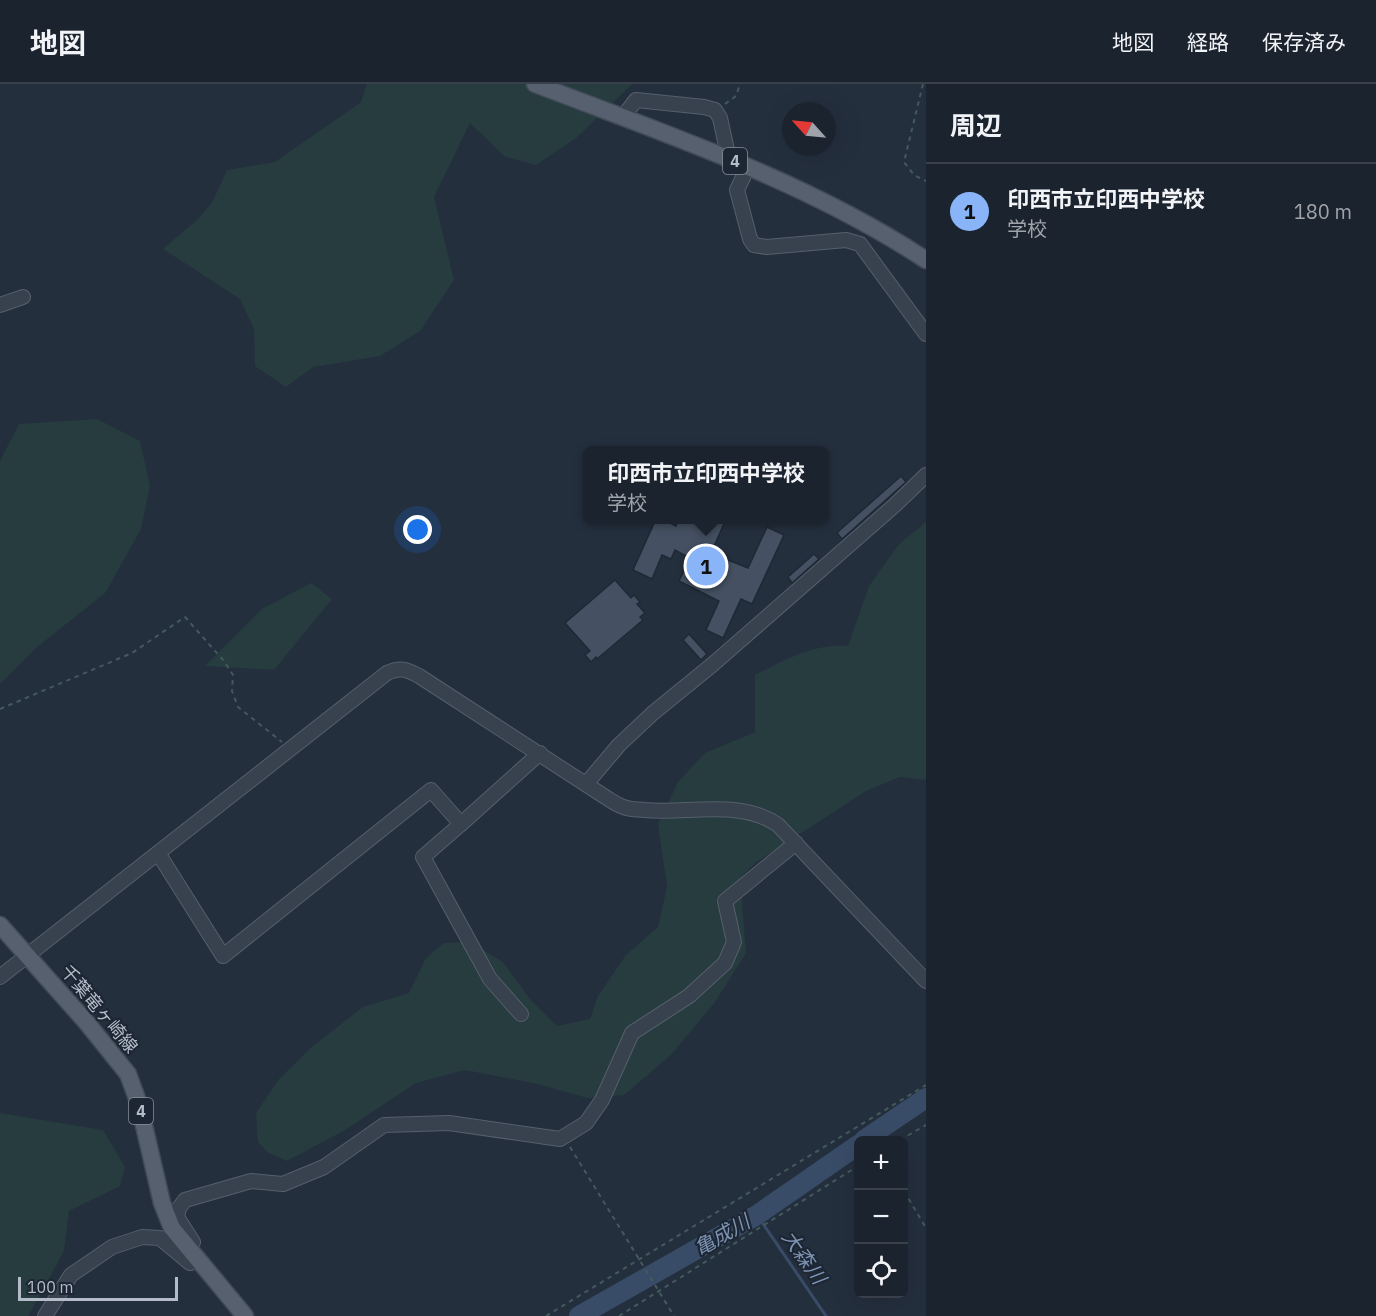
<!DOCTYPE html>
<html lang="ja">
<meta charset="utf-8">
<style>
:root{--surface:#1b232e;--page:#282f3a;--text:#f1f3f6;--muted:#a0a4aa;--line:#39404a;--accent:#8ab4f8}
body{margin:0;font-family:"IBM Plex Sans","Noto Sans JP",sans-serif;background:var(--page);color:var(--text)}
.controls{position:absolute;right:18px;bottom:18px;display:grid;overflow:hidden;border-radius:9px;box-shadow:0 6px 24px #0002}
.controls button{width:54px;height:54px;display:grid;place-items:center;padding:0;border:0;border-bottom:2px solid var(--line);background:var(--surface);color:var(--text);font:30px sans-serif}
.compass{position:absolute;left:782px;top:18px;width:54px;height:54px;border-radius:50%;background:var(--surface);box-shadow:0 6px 24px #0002;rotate:297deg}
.scale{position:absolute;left:18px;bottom:15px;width:160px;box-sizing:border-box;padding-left:6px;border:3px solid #b4bcc9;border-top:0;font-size:16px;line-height:21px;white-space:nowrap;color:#b4bcc9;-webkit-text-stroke:4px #1d2633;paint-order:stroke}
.you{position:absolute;left:418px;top:446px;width:21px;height:21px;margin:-15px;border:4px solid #fff;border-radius:50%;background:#1a73e8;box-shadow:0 0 0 9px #1a73e833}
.badge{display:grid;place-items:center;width:39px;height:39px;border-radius:50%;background:var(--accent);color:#111;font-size:20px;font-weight:700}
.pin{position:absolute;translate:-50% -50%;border:3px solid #fff;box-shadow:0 2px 6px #0006}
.popup{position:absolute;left:583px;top:362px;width:246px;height:78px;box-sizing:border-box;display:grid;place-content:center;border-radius:9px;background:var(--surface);filter:drop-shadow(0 2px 4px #0005);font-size:20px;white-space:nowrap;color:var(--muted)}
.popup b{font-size:22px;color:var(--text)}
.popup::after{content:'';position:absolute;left:50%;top:100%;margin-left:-12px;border:12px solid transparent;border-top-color:var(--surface)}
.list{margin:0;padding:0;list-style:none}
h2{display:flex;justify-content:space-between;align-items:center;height:78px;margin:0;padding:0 24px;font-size:26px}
h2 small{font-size:20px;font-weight:400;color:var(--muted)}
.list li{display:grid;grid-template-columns:39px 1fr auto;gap:18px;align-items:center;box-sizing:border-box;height:96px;padding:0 24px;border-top:2px solid var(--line)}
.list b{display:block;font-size:22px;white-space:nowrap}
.list p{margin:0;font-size:20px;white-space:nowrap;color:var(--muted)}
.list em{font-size:20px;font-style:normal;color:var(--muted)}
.icon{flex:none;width:33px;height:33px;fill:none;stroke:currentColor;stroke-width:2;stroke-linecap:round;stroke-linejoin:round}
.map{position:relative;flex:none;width:926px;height:1232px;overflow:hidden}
header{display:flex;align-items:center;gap:36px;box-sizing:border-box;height:84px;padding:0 30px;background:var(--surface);border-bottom:2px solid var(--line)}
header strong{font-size:28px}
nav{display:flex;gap:33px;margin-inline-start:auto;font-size:21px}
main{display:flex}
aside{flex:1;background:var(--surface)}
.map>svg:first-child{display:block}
.green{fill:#263c3f}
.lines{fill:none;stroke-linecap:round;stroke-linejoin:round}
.stream{stroke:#394c67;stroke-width:3}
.river{stroke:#394c67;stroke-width:20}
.building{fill:#455162;stroke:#1f2835;stroke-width:1.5}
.minor-casing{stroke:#565f6c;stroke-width:16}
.major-casing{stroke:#414a57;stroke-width:19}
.path{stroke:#44595c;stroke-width:2;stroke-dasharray:4.5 4.5;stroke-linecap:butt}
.minor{stroke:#38414e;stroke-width:14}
.major{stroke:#56606e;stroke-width:16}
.labels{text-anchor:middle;stroke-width:4.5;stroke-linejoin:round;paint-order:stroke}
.shield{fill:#1d2633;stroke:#878f9c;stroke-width:1.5}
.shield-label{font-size:16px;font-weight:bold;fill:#b4bcc9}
.street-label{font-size:18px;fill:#b4bcc9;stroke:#1d2633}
.water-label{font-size:20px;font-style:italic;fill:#7c92b1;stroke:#1d2633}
</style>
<header>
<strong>地図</strong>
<nav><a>地図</a><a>経路</a><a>保存済み</a></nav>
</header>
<main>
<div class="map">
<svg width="926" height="1232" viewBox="0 0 926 1232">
<rect width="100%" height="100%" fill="#242f3e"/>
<g class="green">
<path d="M367,0h265l-56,54 -40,27 -32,-9 -34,-33 -36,74 20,83 -34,51 -40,25 -67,11 -27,20 -31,-21 -1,-37 -14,-30 -77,-50 35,-30 14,-16 15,-33 48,-8 86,-60z"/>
<path d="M97,335l43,22 10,45 -9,43 -36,64 -69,55 -36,36v-223l19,-37z"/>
<path d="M926,438v258l-26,-3 -34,14 -111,72 -15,15 6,75 -31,49 -44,53 -47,40 -37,3 -49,-14 -73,-14 -49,13 -71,47 -58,31 -20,-9 -9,-10 -2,-29 23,-34 34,-33 50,-39 46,-14 17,-35 18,-15 26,-1 33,20 27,37 27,27 33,-7 8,-23 28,-41 32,-28 9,-40 -9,-63 20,-42 27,-29 50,-21v-57c29,-15 59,-32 93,-29l21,-60 30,-42z"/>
<path d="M311,499l21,16 -58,71 -69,-4 57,-57z"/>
<path d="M0,1029l103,17 22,37 -5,19 -51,25 -5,40 -36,65h-28z"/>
</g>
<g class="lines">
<path class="stream" d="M757,1131l69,101"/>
<g class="river">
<path d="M864,1056l62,-42"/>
<path d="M579,1232l178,-101 101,-70"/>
</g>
</g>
<g class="building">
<path d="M901,392l5,6 -64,57 -5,-6 3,-3z"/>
<path d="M656,435h6l14,7 3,-7h47l-15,34 37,15 19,-41 17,8 -32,69 -11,-5 -18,39 -17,-8 13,-29 -40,-20 11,-23 -15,-8 -4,9 -9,-4 -10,24 -19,-9z"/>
<path d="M814,470l5,5 -27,24 -4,-6z"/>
<path d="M615,496l16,18 3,-3 6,7 -3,2 8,9 -5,4 3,3 -46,39 -1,-2 -5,5 -6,-7 5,-4 -25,-28z"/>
<path d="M689,550l18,20 -6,6 -18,-20z"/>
</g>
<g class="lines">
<g class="minor-casing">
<g id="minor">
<path d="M622,34l14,-18 68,7 11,3 5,8 7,32"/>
<path d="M748,83l-11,23 13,49 4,6 13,2 79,-7 14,4 66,90"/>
<path d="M0,221l23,-8"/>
<path d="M586,700l33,-39 34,-32 59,-48 183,-160 31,-30"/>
<path d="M461,740l-38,33 67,122 31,35"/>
<path d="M158,769l65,103 208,-166 30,34 79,-71"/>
<path d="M0,893l387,-304c13,-6 19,-4 32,3l191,124c5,3 11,7 17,8 5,2 12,1 18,2 43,4 96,-11 133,15l148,156"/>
<path d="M45,1232l26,-41 41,-28 30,-10 18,1 30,25 2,-1 -3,-12 4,-8 -16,-25 2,-9 6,-8 66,-19 32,3 41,-17 60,-42 65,-2 111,16 26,-16 16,-23 30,-67 57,-37 36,-33 9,-21 -9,-41 71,-58"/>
</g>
</g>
<g class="major-casing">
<g id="major">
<path d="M535,0c133,51 271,97 391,176"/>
<path d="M0,841l87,98 41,51 11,30 23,99 10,25 73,88"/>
</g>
</g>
<g class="path">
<path d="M923,0l-19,78 10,13 12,6"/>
<path d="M725,20l11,-8 4,-12"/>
<path d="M0,625l132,-56 53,-36 39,44 9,14 -1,16 6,16 44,35"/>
<path d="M900,1056l26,-15"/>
<path d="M570,1063l104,169"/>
<path d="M904,1107l22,37"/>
<path d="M546,1232l380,-231"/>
<path d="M619,1232l239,-150"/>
</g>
<use href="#minor" class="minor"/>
<use href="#major" class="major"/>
</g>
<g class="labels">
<g class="shield">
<rect x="723" y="64" width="24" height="26" rx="4.5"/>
<rect x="129" y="1014" width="24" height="26" rx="4.5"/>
</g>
<g class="shield-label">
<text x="735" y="83">4</text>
<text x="141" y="1033">4</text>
</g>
<g class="street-label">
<text transform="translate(99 925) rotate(50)" y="6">千葉竜ヶ崎線</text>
</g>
<g class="water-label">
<text transform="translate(722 1151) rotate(-30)" y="7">亀成川</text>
<text transform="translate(804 1173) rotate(55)" y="7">大森川</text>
</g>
</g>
</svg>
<div class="controls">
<button>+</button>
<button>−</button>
<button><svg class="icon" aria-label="locate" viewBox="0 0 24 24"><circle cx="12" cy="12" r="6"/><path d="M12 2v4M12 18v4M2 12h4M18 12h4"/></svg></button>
</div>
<svg class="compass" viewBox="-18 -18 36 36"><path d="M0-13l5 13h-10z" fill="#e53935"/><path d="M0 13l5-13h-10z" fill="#a0a4aa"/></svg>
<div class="scale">100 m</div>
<div class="you"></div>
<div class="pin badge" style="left:706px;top:482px">1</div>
<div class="popup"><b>印西市立印西中学校</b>学校</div>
</div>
<aside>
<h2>周辺<small></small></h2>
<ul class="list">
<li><span class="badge">1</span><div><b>印西市立印西中学校</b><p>学校</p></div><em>180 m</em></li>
</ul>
</aside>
</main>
